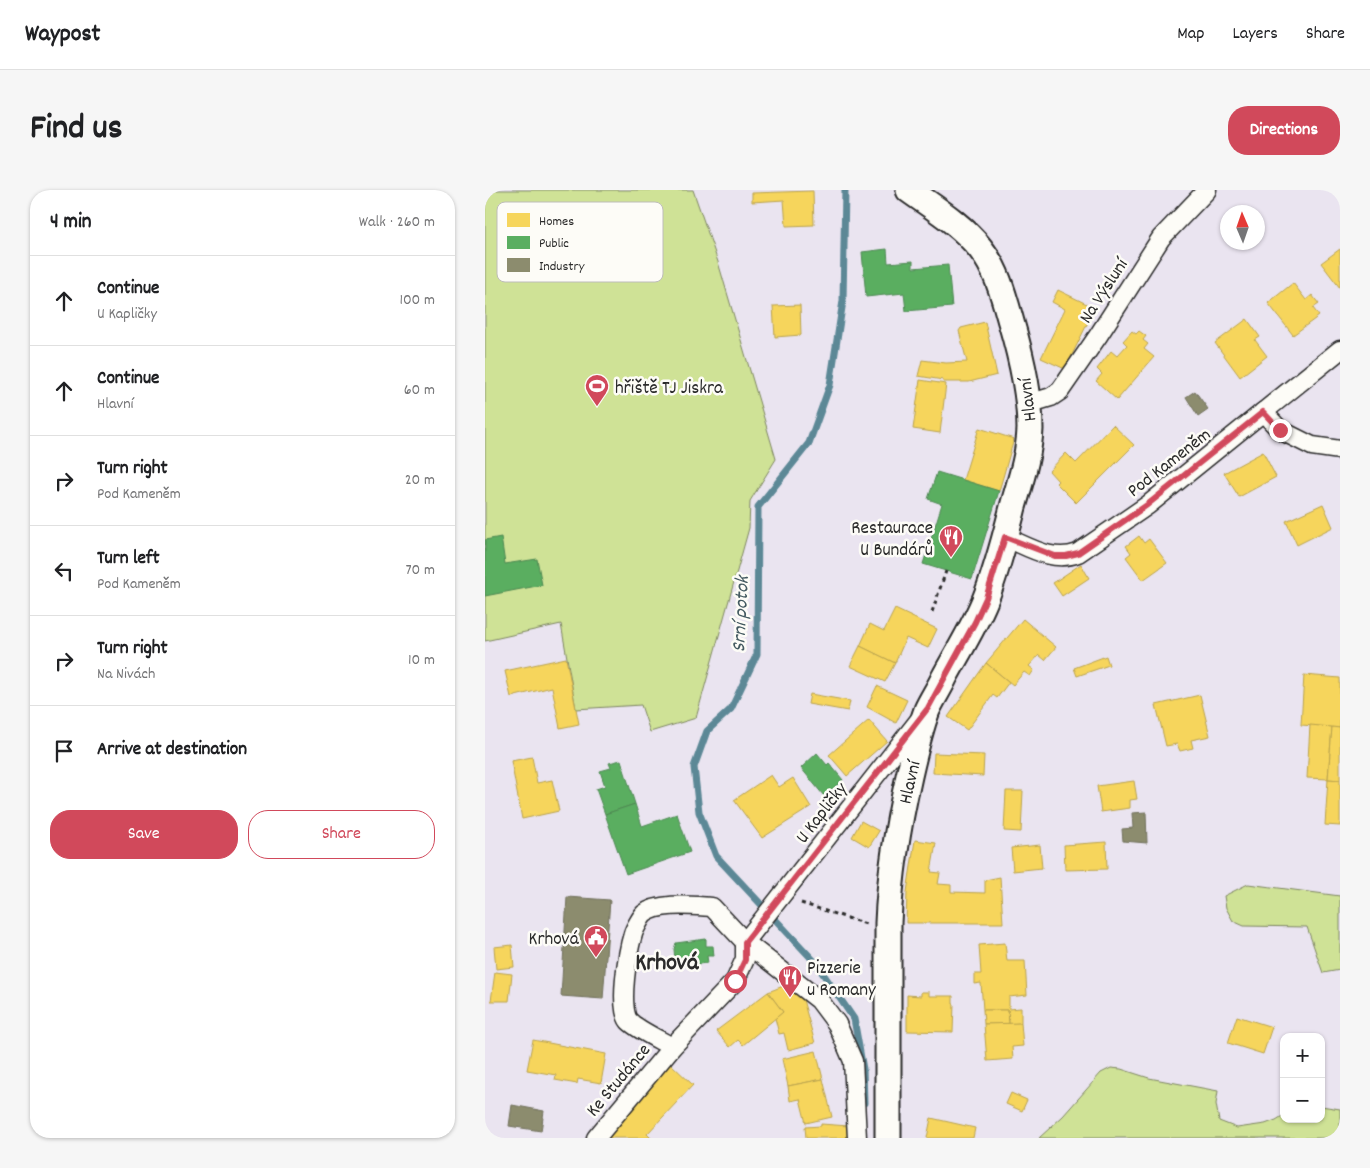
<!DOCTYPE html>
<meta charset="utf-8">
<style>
:root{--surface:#fff;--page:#f6f6f6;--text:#202124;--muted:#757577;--line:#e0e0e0;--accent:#d1495b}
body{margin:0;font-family:Dekko,sans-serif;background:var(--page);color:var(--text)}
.controls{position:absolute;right:15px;bottom:15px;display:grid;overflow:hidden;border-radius:10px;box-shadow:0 1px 4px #0004}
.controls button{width:45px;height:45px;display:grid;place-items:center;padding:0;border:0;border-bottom:1px solid var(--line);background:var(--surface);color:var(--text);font:25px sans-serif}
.compass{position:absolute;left:735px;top:15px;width:45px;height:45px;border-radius:50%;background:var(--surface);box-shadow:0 1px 4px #0004;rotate:358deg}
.stop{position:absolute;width:15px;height:15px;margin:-11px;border:4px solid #d1495b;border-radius:50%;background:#fff}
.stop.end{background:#d1495b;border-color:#fff;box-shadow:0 1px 5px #0008}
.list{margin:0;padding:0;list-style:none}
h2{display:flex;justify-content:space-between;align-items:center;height:65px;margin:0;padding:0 20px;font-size:21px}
h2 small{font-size:16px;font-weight:400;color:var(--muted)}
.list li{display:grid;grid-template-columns:32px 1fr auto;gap:15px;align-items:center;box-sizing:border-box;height:90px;padding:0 20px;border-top:1px solid var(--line)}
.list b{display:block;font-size:19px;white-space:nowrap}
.list p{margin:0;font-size:16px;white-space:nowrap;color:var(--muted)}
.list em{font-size:16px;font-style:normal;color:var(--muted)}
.actions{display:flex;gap:10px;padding:15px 20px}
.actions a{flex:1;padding:11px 0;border:1px solid var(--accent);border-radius:20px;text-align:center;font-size:18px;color:var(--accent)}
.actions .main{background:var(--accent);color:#fff}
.icon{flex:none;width:28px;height:28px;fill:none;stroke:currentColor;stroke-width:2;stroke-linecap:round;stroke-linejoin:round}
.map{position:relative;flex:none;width:855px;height:948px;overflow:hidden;border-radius:20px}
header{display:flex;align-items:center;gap:30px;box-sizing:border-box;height:70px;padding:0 25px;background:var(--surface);border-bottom:1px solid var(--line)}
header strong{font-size:24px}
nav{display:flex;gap:28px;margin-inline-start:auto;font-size:18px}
.intro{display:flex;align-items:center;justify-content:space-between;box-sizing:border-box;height:120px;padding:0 30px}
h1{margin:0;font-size:35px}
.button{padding:12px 22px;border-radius:20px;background:var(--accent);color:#fff;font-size:18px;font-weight:700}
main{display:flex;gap:30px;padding:0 30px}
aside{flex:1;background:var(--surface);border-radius:20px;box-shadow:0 1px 4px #0004}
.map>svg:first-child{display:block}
.green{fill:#cfe296;stroke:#7d8660}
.homes{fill:#f6d55c;stroke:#b9a24d}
.public{fill:#5aae61;stroke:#4c8751}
.industry{fill:#8c8c6e;stroke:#6f6f5a}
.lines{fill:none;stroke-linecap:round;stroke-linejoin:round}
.stream{stroke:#5c8896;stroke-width:7}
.street-casing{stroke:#2b2b2b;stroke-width:21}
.secondary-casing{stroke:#2b2b2b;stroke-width:29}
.path{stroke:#2b2b2b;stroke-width:3;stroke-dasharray:4 4;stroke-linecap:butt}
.street{stroke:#fdfcf7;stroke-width:18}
.secondary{stroke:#fdfcf7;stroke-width:25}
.route{stroke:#d1495b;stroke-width:6}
.labels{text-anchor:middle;stroke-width:5;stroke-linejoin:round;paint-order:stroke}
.street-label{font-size:19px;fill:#2b2b2b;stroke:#fdfcf7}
.poi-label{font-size:19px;fill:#2b2b2b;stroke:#fdfcf7;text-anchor:start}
.water-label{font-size:20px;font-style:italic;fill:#445a61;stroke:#fdfcf7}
.district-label{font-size:24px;font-weight:bold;fill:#2b2b2b;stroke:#fdfcf7}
.key{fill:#fdfcf7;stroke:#bebdba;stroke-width:1}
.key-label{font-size:14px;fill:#2b2b2b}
</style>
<header>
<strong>Waypost</strong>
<nav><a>Map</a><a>Layers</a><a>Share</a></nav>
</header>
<div class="intro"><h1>Find us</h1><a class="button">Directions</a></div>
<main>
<aside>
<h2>4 min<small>Walk · 260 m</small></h2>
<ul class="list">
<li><svg class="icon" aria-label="ahead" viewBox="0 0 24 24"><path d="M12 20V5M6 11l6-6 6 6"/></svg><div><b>Continue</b><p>U Kapličky</p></div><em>100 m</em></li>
<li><svg class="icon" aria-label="ahead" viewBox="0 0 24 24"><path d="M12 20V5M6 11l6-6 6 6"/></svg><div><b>Continue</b><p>Hlavní</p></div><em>60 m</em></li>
<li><svg class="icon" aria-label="right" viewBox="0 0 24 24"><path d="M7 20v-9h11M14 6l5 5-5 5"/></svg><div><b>Turn right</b><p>Pod Kameněm</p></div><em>20 m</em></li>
<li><svg class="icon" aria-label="left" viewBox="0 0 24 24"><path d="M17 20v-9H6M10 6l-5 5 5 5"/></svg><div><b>Turn left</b><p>Pod Kameněm</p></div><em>70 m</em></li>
<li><svg class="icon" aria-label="right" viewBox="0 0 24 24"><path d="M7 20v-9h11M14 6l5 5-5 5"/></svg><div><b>Turn right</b><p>Na Nivách</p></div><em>10 m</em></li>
<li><svg class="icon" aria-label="arrive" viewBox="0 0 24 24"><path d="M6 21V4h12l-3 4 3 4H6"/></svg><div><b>Arrive at destination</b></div></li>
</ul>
<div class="actions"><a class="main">Save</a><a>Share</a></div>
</aside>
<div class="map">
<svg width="855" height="948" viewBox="0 0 855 948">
<rect width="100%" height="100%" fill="#eae4f0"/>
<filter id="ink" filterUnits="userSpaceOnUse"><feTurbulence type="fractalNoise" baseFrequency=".02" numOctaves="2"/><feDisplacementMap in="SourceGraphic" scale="10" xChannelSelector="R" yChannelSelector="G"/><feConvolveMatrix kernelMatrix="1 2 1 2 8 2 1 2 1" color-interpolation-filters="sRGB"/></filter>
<g filter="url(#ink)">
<g class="green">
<path d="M0,0h208l25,72 58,197 -26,42 -1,27 -53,190 -46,14 -9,-27 -65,4 -15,-85 -76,17z"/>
<path d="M763,694l92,12v74l-17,3 -16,-46 -63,-1 -11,-5 -7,-13 -2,-12z"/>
<path d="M626,878l10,1 28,9 69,13 -2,13 3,17 18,7 28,-4 11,-4 8,-5v4h37v-13l19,3v29h-301l24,-22 38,-43z"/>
</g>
<g class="homes">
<path d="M328,1l1,34 -28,1 -2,-26 -32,2v-9z"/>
<path d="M855,59v39l-19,-25z"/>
<path d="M808,93l13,17 6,-5 7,9 -6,4 6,8 -26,19 -25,-32z"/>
<path d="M573,100l37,18 -30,61 -24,-11 24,-49 -13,-7z"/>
<path d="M315,115l1,30 -26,2 -2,-31z"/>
<path d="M762,129l13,18 -5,3 12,16 -27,21 -25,-34z"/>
<path d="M500,132l12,53 -28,7h-26v-2l-25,-4 4,-16 24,3 21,-1 -8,-31 2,-3z"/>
<path d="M647,141l4,3 3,-3 7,5 -3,4 5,4 -4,5 10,8 -37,43 -21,-19 6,-7 -5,-5 14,-18 6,5 10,-11 -4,-4z"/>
<path d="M435,190l26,4 -6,49 -27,-4z"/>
<path d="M628,235l21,20 -58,58 -20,-20 2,-2 -9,-10 17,-18 10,10z"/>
<path d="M494,238l35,11 -15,52 -36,-11z"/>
<path d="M778,262l13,25 -37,20 -15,-24z"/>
<path d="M838,314l10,23 -36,18 -11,-24z"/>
<path d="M654,346l5,7 5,-4 18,24 -24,17 -17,-23 5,-4 -5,-7z"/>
<path d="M596,374l8,14 -27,18 -9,-13z"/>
<path d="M410,419l42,20 -9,19 -22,-10 -11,25 -35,-17 10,-22 14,7z"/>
<path d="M538,429l33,28 -11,13 -6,-5 -10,11 5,4 -4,6 -6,-4 -11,13 -27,-22z"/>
<path d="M375,456l35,17 -10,19 -35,-16z"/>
<path d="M621,466l3,9 -32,11 -3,-8z"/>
<path d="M81,468l13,66 -19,4 -8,-41 -41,10 -6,-26z"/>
<path d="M501,473l23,19 -12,16 -4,-3 -26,35 -19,-13z"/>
<path d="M819,485l36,3v50l-39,-3z"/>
<path d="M392,496l30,14 -11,23 -29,-16z"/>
<path d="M325,504l40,7 -2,10 -40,-7z"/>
<path d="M715,505l10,41 -19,4 2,8 -13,3 -3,-7 -11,2 -10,-41z"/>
<path d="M384,530l18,21 -40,35 -18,-21z"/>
<path d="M825,535l22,2 -4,52 -21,-1z"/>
<path d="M847,537l8,1v52l-12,-1z"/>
<path d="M449,563l50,2 -1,21 -50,-3z"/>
<path d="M47,567l5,26 15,-3 7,31 -37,8 -11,-58z"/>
<path d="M286,585l8,12 14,-9 18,29 -49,31 -28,-38z"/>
<path d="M843,589l12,1v46l-15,-1z"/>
<path d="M649,591l3,18 -7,1v8l-29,4 -4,-26z"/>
<path d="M521,601h17l-2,41 -17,-1z"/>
<path d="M376,631l18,10 -10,16 -17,-10z"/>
<path d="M430,650l21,3 -5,29 9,1 -2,11 13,1v7l34,1v-13l15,-3 3,46h-97l1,-31z"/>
<path d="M621,652l1,27 -42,1 -1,-25z"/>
<path d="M555,655l2,23 -29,3 -2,-23z"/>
<path d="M520,753l2,18h18l2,34 -18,2v12l12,-1v15l-12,1 -1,-14h-25l-2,-27 -7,1v-10h7l-2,-29z"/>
<path d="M27,755l2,22 -18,2 -2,-22z"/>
<path d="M10,782l17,2 -3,27h-18z"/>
<path d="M301,795l16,11 13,47 -27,7 -4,-17 -5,1 -4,-16 8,-6 -15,-20z"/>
<path d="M283,802l15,20 -40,33 -5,-5 -8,7 -14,-16z"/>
<path d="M436,802h8v4h24v8h1l-1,28 -46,-1v-36l14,1z"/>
<path d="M498,820h25l1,14h-25z"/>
<path d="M752,826l35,11 -9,27 -35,-11z"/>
<path d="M536,833l2,23 -11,1 1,12 -26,2 -3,-37z"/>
<path d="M48,850l73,14 -5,29 -23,-4 -1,5 -22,-4 1,-5 -29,-5z"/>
<path d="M331,861l7,28 -35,7 -6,-27z"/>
<path d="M186,874l22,21 -46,49 4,4h-48z"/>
<path d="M338,889l9,38 -26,6 -6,-24 -10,2 -2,-15z"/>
<path d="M526,903l16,7 -5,11 -16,-7z"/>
<path d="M446,928l44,10 -2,10h-46z"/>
<path d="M336,934l28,2 -1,12h-42l-1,-11 16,-1z"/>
</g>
<g class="public">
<path d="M402,59l1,14 25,-2v7l35,-3 4,42 -46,4 -2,-18 -38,4 -4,-45z"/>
<path d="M452,282l62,19 -27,88 -49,-15 19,-60 -14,-5z"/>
<path d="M16,347l4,27 32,-5 5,26 -57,11v-56z"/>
<path d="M332,563l10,12 2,-2 14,17 -19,16 -23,-28z"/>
<path d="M136,570l14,44 -30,10 -9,-25 9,-3 -5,-15 11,-3 -2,-5z"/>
<path d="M150,614l7,22 35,-12 13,38 -64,22 -21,-60z"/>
<path d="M221,749v7h7l1,10h-7l1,7 -30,3 -3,-6 -1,-11 2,-6z"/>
</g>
<g class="industry">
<path d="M710,201l13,18 -10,7 -12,-19z"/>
<path d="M661,622l1,31 -24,-2 -1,-12 11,-1 -1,-15z"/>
<path d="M82,707l43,3 -7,99 -42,-3z"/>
<path d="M27,915l32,6 -3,20 -32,-5z"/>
</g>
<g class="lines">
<path class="stream" d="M360,0l-2,111 -13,84 -21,58 -51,64 -1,147 -26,55 -24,22 -13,36 5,45 17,44 99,106 39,57 9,50 1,34"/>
<g class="street-casing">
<g id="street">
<path d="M543,214l23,-7 9,-6 38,-55 63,-98 46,-48"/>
<path d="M778,222l17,18 32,16 28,4"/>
<path d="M520,347c24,10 48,26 73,16l70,-48 192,-155"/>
<path d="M187,857c-12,-7 -34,-17 -43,-26 -11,-13 -1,-71 4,-87 1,-4 8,-17 11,-20 15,-12 49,-8 68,-7l33,35 74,58 18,24 16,37 4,77"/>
<path d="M111,948l76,-91 63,-66 10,-22v-17l175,-223"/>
</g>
</g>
<g class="secondary-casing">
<path id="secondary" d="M403,948v-215c2,-50 10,-98 21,-147 5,-22 10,-44 18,-66 5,-11 12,-21 17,-32 14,-26 30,-51 41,-78 12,-30 20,-62 28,-93 7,-25 16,-51 17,-78 0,-36 -9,-73 -19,-107 -7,-25 -14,-53 -31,-74 -19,-24 -46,-40 -71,-58"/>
</g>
<g class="path">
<path d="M447,422l14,-41"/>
<path d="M316,713l65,21"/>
</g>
<use href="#street" class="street"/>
<use href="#secondary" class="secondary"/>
</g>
</g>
<g class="lines" filter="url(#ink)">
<path class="route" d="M250,791l10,-21v-18l183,-234 47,-86 11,-24 19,-61 50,19h11l12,-3 69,-48 116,-93 17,18"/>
</g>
<defs>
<g id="stadium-pin" transform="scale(1.25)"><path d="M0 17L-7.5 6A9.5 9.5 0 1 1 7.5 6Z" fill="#d1495b" stroke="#fdfcf7"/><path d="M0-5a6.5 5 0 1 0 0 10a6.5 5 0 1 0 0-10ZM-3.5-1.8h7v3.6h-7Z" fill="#fff"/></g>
<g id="restaurant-pin" transform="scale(1.25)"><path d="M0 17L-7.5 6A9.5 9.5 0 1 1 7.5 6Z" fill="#d1495b" stroke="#fdfcf7"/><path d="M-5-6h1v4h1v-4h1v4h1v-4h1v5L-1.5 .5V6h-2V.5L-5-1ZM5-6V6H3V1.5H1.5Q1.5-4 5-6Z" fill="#fff"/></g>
<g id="civic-pin" transform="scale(1.25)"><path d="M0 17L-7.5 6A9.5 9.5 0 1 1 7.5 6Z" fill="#d1495b" stroke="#fdfcf7"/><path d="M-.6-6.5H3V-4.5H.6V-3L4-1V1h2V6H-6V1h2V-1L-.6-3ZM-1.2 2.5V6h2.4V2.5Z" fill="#fff"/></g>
</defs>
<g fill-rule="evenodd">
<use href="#stadium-pin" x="112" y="196"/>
<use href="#restaurant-pin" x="466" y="347"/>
<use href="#civic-pin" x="111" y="747"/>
<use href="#restaurant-pin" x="305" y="787"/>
</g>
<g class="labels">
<g class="street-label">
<text transform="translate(617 100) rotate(-57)" y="7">Na Výsluní</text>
<text transform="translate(541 210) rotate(-97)" y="7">Hlavní</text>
<text transform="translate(683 271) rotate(-38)" y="7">Pod Kameněm</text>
<text transform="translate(423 592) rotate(-77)" y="7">Hlavní</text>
<text transform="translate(335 622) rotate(-52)" y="7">U Kapličky</text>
<text transform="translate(132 889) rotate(-50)" y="7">Ke Studánce</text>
</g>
<g class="poi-label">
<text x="130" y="203">hřiště TJ Jiskra</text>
<text x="448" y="343" text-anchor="end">Restaurace<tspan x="448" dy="22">U Bundárů</tspan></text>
<text x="94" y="754" text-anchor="end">Krhová</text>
<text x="322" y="783">Pizzerie<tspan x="322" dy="22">u Romany</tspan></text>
</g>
<g class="water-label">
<text transform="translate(254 424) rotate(-87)" y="7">Srní potok</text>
</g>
<g class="district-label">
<text x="182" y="779">Krhová</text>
</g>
</g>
<rect x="12" y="12" width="166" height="80" rx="8" class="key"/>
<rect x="22" y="23" width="23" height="14" fill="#f6d55c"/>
<rect x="22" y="46" width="23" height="13" fill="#5aae61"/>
<rect x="22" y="68" width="23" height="14" fill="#8c8c6e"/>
<g class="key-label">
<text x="54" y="35">Homes</text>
<text x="54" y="57">Public</text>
<text x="54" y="80">Industry</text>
</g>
</svg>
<div class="controls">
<button>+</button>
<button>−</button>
</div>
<svg class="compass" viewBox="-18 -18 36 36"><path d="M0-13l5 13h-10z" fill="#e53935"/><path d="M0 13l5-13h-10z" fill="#757577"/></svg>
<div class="stop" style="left:250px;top:791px"></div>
<div class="stop end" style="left:795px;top:240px"></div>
</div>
</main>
